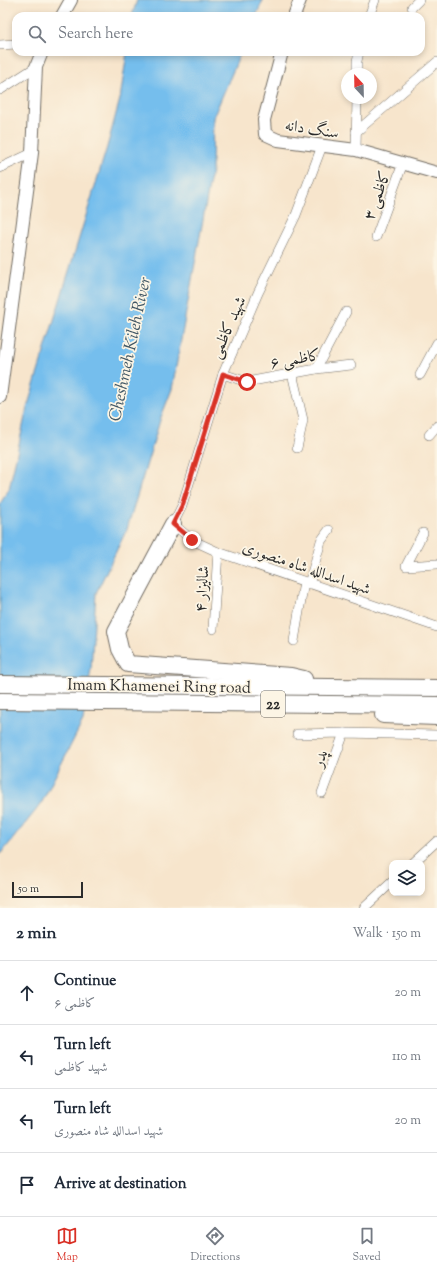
<!DOCTYPE html>
<meta charset="utf-8">
<style>
:root{--surface:#fff;--page:#f2f2f3;--text:#1f2937;--muted:#747a83;--line:#e0e1e3;--accent:#d93025}
body{margin:0;font-family:"Sorts Mill Goudy",Amiri,serif;background:var(--page);color:var(--text)}
.controls{position:absolute;right:12px;bottom:12px;display:grid;overflow:hidden;border-radius:8px;box-shadow:0 2px 6px #0003}
.controls button{width:36px;height:36px;display:grid;place-items:center;padding:0;border:0;border-bottom:1px solid var(--line);background:var(--surface);color:var(--text);font:20px sans-serif}
.compass{position:absolute;left:341px;top:68px;width:36px;height:36px;border-radius:50%;background:var(--surface);box-shadow:0 2px 6px #0003;rotate:338deg}
.scale{position:absolute;left:12px;bottom:10px;width:71px;box-sizing:border-box;padding-left:4px;border:2px solid #2b2b2b;border-top:0;font-size:11px;line-height:14px;white-space:nowrap;color:#2b2b2b;-webkit-text-stroke:3px #fcf5e5;paint-order:stroke}
.stop{position:absolute;width:12px;height:12px;margin:-9px;border:3px solid #d93025;border-radius:50%;background:#fff}
.stop.end{background:#d93025;border-color:#fff;box-shadow:0 1px 4px #0008}
.list{margin:0;padding:0;list-style:none}
h2{display:flex;justify-content:space-between;align-items:center;height:52px;margin:0;padding:0 16px;font-size:17px}
h2 small{font-size:13px;font-weight:400;color:var(--muted)}
.list li{display:grid;grid-template-columns:26px 1fr auto;gap:12px;align-items:center;box-sizing:border-box;height:64px;padding:0 16px;border-top:1px solid var(--line)}
.list b{display:block;font-size:15px;white-space:nowrap}
.list p{margin:0;font-size:13px;white-space:nowrap;color:var(--muted)}
.list em{font-size:13px;font-style:normal;color:var(--muted)}
.icon{flex:none;width:22px;height:22px;fill:none;stroke:currentColor;stroke-width:2;stroke-linecap:round;stroke-linejoin:round}
.map{position:relative;flex:none;width:437px;height:908px;overflow:hidden}
.search{position:absolute;background:var(--surface);box-shadow:0 2px 6px #0003;left:12px;right:12px;top:12px;height:44px;display:flex;align-items:center;gap:10px;box-sizing:border-box;padding:0 14px;border-radius:12px;color:var(--muted);font-size:15px}
.sheet{height:308px;background:var(--surface)}
nav{display:flex;justify-content:space-around;align-items:center;box-sizing:border-box;height:56px;border-top:1px solid var(--line);background:var(--surface);font-size:11px;color:var(--muted)}
nav a{display:grid;justify-items:center;gap:2px}
nav .on{color:var(--accent)}
.map>svg:first-child{display:block}
.water{fill:#74beed;stroke:#50748c}
.lines{fill:none;stroke-linecap:round;stroke-linejoin:round}
.minor-casing{stroke:#726c63;stroke-width:10}
.tertiary-casing{stroke:#726c63;stroke-width:14}
.trunk-casing{stroke:#726c63;stroke-width:18}
.minor{stroke:#fff;stroke-width:9}
.tertiary{stroke:#fff;stroke-width:12}
.trunk{stroke:#fff;stroke-width:16}
.route{stroke:#d93025;stroke-width:5}
.labels{text-anchor:middle;stroke-width:3.5;stroke-linejoin:round;paint-order:stroke}
.shield{fill:#fcf5e5;stroke:#6a6863;stroke-width:1}
.shield-label{font-size:15px;font-weight:bold;fill:#2b2b2b}
.street-label{font-size:16px;fill:#2b2b2b;stroke:#fcf5e5}
.water-label{font-size:17px;font-style:italic;fill:#415765;stroke:#fcf5e5}
</style>
<div class="map">
<svg width="437" height="908" viewBox="0 0 437 908">
<rect width="100%" height="100%" fill="#fcf5e5"/>
<filter id="ink" filterUnits="userSpaceOnUse"><feTurbulence type="fractalNoise" baseFrequency=".025" numOctaves="2"/><feDisplacementMap in="SourceGraphic" scale="8" xChannelSelector="R" yChannelSelector="G"/><feConvolveMatrix kernelMatrix="1 2 1 2 8 2 1 2 1" color-interpolation-filters="sRGB"/></filter>
<filter id="wash" filterUnits="userSpaceOnUse"><feTurbulence type="fractalNoise" baseFrequency=".012" numOctaves="4" result="noise"/><feDisplacementMap in="SourceGraphic" scale="16" xChannelSelector="R" yChannelSelector="G"/><feGaussianBlur stdDeviation="0.9" result="paint"/><feColorMatrix in="noise" values="0 0 0 0 0 0 0 0 0 0 0 0 0 0 0 0 0 1.4 0 .05"/><feComposite in="paint" operator="in"/></filter>
<g filter="url(#wash)">
<rect width="100%" height="100%" fill="#f7e5cc"/>
<g class="water">
<path d="M137,0h126l-7,16h-124z"/>
<path d="M127,52h114l-28,66 -1,52 -40,219 -11,28 -34,112 -31,64 -5,76 -8,52 -42,83 -41,51v-351l9,-15 18,-81 80,-261 13,-48z"/>
</g>
</g>
<g filter="url(#ink)">
<g class="lines">
<g class="minor-casing">
<g id="minor">
<path d="M412,7l7,-7"/>
<path d="M369,16l6,-16"/>
<path d="M0,45l16,-1"/>
<path d="M357,74v-13l2,-9"/>
<path d="M0,90l36,-23"/>
<path d="M356,132l81,-70"/>
<path d="M322,146l-26,69 -38,78 -35,81 -41,132 -9,18 19,16 26,12 219,75"/>
<path d="M356,150l1,-52"/>
<path d="M0,168l32,-15"/>
<path d="M376,237l27,-74"/>
<path d="M316,369l30,-57"/>
<path d="M292,373l11,47 -6,28"/>
<path d="M223,374l24,8 69,-13 35,-4"/>
<path d="M420,375l17,-32"/>
<path d="M429,435l8,-9"/>
<path d="M423,533l-17,33 31,-2"/>
<path d="M309,584l12,-43 8,-11"/>
<path d="M213,629l5,-77"/>
<path d="M294,641l10,-59"/>
<path d="M297,734l47,-1 93,2"/>
<path d="M322,793l22,-60"/>
<path d="M413,863l24,-22"/>
<path d="M364,908l28,-26"/>
</g>
</g>
<g class="tertiary-casing">
<g id="tertiary">
<path d="M62,16l9,-16"/>
<path d="M294,16l6,-16"/>
<path d="M282,52l-18,68 1,14 13,6 78,10 81,23"/>
<path d="M0,397l32,-244 4,-86 6,-15"/>
</g>
</g>
<g class="trunk-casing">
<g id="trunk">
<path d="M173,524l-57,107 4,18 8,15 163,12 13,3"/>
<path d="M0,684l437,4"/>
<path d="M0,701l437,4"/>
<path d="M383,715l54,2"/>
</g>
</g>
<use href="#minor" class="minor"/>
<use href="#tertiary" class="tertiary"/>
<use href="#trunk" class="trunk"/>
</g>
</g>
<g class="lines" filter="url(#ink)">
<path class="route" d="M192,540l-19,-16 9,-18 41,-132 24,8"/>
</g>
<g class="labels">
<rect class="shield" x="261" y="691" width="24" height="26" rx="3"/>
<g class="shield-label">
<text x="273" y="709">22</text>
</g>
<g class="street-label">
<text transform="translate(312 128) rotate(9)" y="6">سنگ دانه</text>
<text transform="translate(376 195) rotate(-70)" y="6">کاظمی ۳</text>
<text transform="translate(227 327) rotate(-66)" y="6">شهید کاظمی</text>
<text transform="translate(295 358) rotate(-10)" y="6">کاظمی ۶</text>
<text transform="translate(307 567) rotate(19)" y="6">شهید اسدالله شاه منصوری</text>
<text transform="translate(201 589) rotate(-86)" y="6">شالیزار ۴</text>
<text transform="translate(159 685) rotate(1)" y="6">Imam Khamenei Ring road</text>
<text transform="translate(319 758) rotate(-70)" y="6">پدر</text>
</g>
<g class="water-label">
<text transform="translate(129 349) rotate(-78)" y="6">Cheshmeh Kileh River</text>
</g>
</g>
</svg>
<div class="controls">
<button><svg class="icon" aria-label="layers" viewBox="0 0 24 24"><path d="M12 4l9 5-9 5-9-5zM3 14l9 5 9-5"/></svg></button>
</div>
<svg class="compass" viewBox="-18 -18 36 36"><path d="M0-13l5 13h-10z" fill="#e53935"/><path d="M0 13l5-13h-10z" fill="#747a83"/></svg>
<div class="scale">50 m</div>
<div class="stop" style="left:247px;top:382px"></div>
<div class="stop end" style="left:192px;top:540px"></div>
<div class="search"><svg class="icon" aria-label="search" viewBox="0 0 24 24"><circle cx="10" cy="10" r="6"/><path d="M15 15l6 6"/></svg>Search here</div>
</div>
<section class="sheet">
<h2>2 min<small>Walk · 150 m</small></h2>
<ul class="list">
<li><svg class="icon" aria-label="ahead" viewBox="0 0 24 24"><path d="M12 20V5M6 11l6-6 6 6"/></svg><div><b>Continue</b><p>کاظمی ۶</p></div><em>20 m</em></li>
<li><svg class="icon" aria-label="left" viewBox="0 0 24 24"><path d="M17 20v-9H6M10 6l-5 5 5 5"/></svg><div><b>Turn left</b><p>شهید کاظمی</p></div><em>110 m</em></li>
<li><svg class="icon" aria-label="left" viewBox="0 0 24 24"><path d="M17 20v-9H6M10 6l-5 5 5 5"/></svg><div><b>Turn left</b><p>شهید اسدالله شاه منصوری</p></div><em>20 m</em></li>
<li><svg class="icon" aria-label="arrive" viewBox="0 0 24 24"><path d="M6 21V4h12l-3 4 3 4H6"/></svg><div><b>Arrive at destination</b></div></li>
</ul>
</section>
<nav>
<a class="on"><svg class="icon" aria-label="map" viewBox="0 0 24 24"><path d="M3 6l6-2 6 2 6-2v14l-6 2-6-2-6 2zM9 4v14M15 6v14"/></svg>Map</a>
<a><svg class="icon" aria-label="directions" viewBox="0 0 24 24"><path d="M12 3l9 9-9 9-9-9zM9 14v-3h6M13 9l2 2-2 2"/></svg>Directions</a>
<a><svg class="icon" aria-label="saved" viewBox="0 0 24 24"><path d="M7 4h10v16l-5-4-5 4z"/></svg>Saved</a>
</nav>
